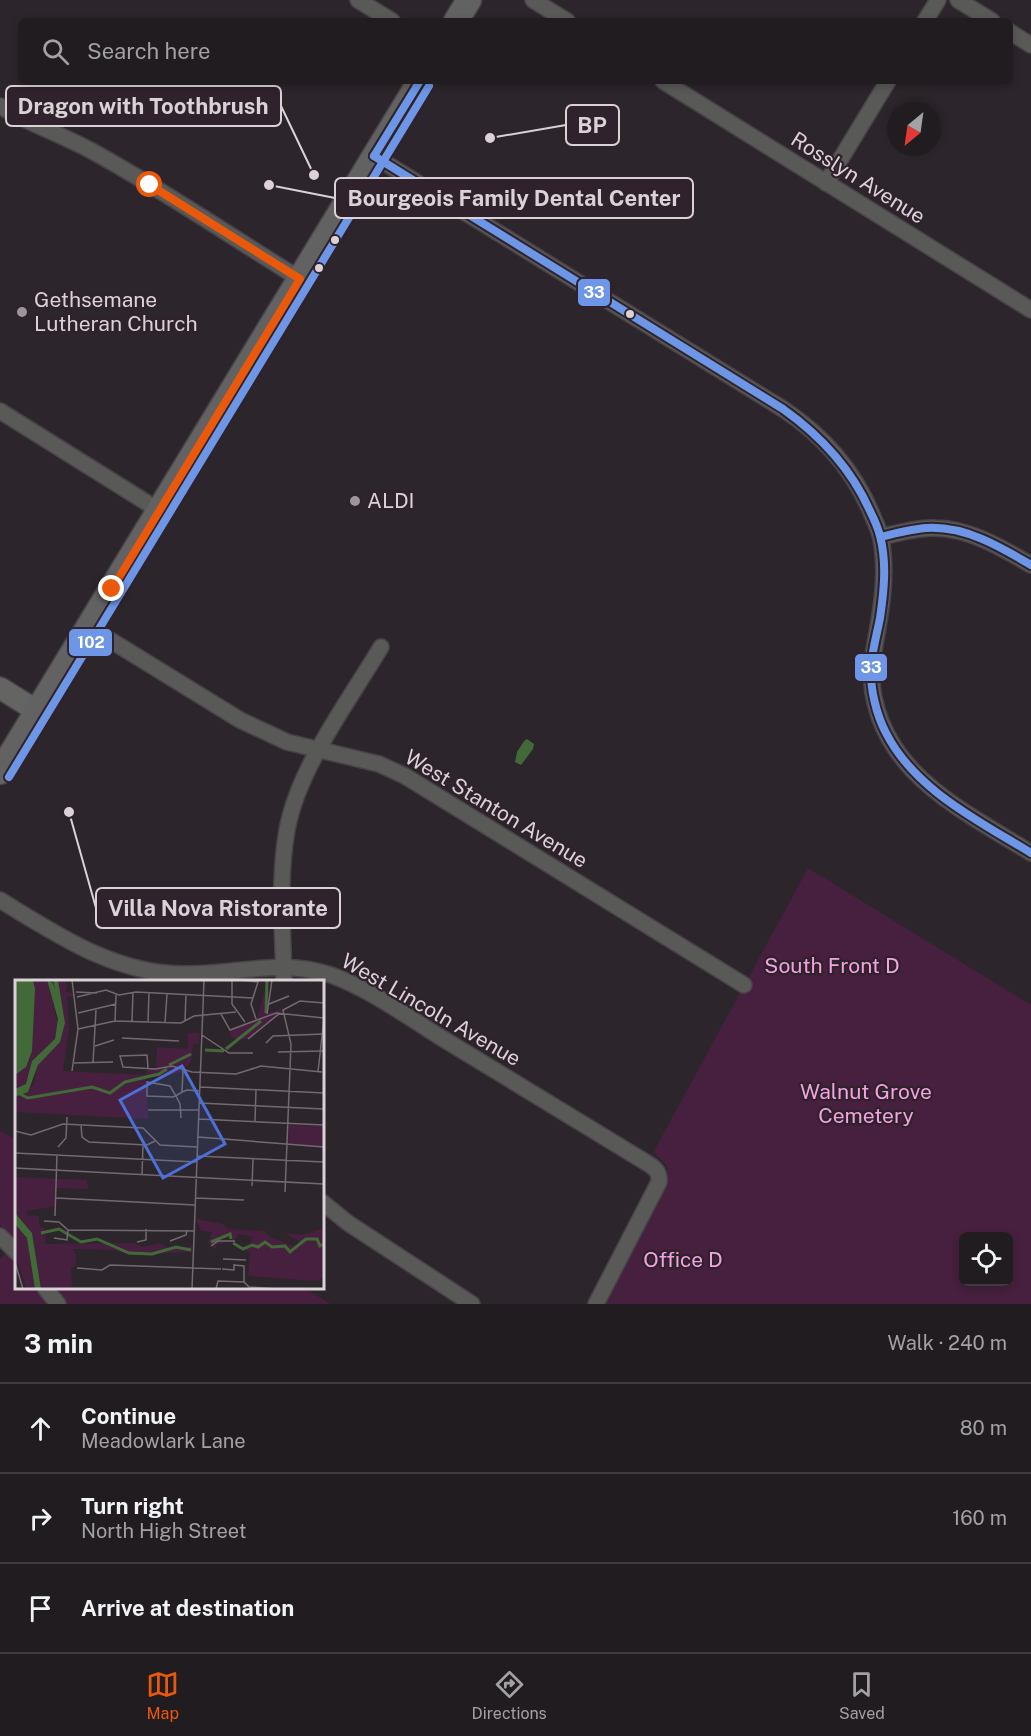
<!DOCTYPE html>
<meta charset="utf-8">
<style>
:root{--surface:#211c20;--page:#2d292d;--text:#f1f3f6;--muted:#a2a1a5;--line:#3e3a3e;--accent:#ea580c}
body{margin:0;font-family:"Public Sans",sans-serif;background:var(--page);color:var(--text)}
.controls{position:absolute;right:18px;bottom:18px;display:grid;overflow:hidden;border-radius:9px;box-shadow:0 3px 9px #0003}
.controls button{width:54px;height:54px;display:grid;place-items:center;padding:0;border:0;border-bottom:2px solid var(--line);background:var(--surface);color:var(--text);font:30px sans-serif}
.compass{position:absolute;left:887px;top:102px;width:54px;height:54px;border-radius:50%;background:var(--surface);box-shadow:0 3px 9px #0003;rotate:209deg}
.stop{position:absolute;width:18px;height:18px;margin:-14px;border:4px solid #ea580c;border-radius:50%;background:#fff}
.stop.end{background:#ea580c;border-color:#fff;box-shadow:0 2px 6px #0008}
.list{margin:0;padding:0;list-style:none}
h2{display:flex;justify-content:space-between;align-items:center;height:78px;margin:0;padding:0 24px;font-size:26px}
h2 small{font-size:20px;font-weight:400;color:var(--muted)}
.list li{display:grid;grid-template-columns:39px 1fr auto;gap:18px;align-items:center;box-sizing:border-box;height:90px;padding:0 24px;border-top:2px solid var(--line)}
.list b{display:block;font-size:22px;white-space:nowrap}
.list p{margin:0;font-size:20px;white-space:nowrap;color:var(--muted)}
.list em{font-size:20px;font-style:normal;color:var(--muted)}
.icon{flex:none;width:33px;height:33px;fill:none;stroke:currentColor;stroke-width:2;stroke-linecap:round;stroke-linejoin:round}
.map{position:relative;flex:none;width:1031px;height:1304px;overflow:hidden}
.search{position:absolute;background:var(--surface);box-shadow:0 3px 9px #0003;left:18px;right:18px;top:18px;height:66px;display:flex;align-items:center;gap:15px;box-sizing:border-box;padding:0 21px;border-radius:9px;color:var(--muted);font-size:22px}
.sheet{height:348px;background:var(--surface)}
nav{display:flex;justify-content:space-around;align-items:center;box-sizing:border-box;height:84px;border-top:2px solid var(--line);background:var(--surface);font-size:16px;color:var(--muted)}
nav a{display:grid;justify-items:center;gap:3px}
nav .on{color:var(--accent)}
.map>svg:first-child{display:block}
.green{fill:#46203e;fill-rule:evenodd}
.water{fill:#426a39}
.lines{fill:none;stroke-linecap:round;stroke-linejoin:round}
.minor-casing{stroke:#474246;stroke-width:18}
.secondary-casing{stroke:#474246;stroke-width:24}
.primary-casing{stroke:#474246;stroke-width:27}
.minor{stroke:#595958;stroke-width:15}
.secondary{stroke:#646563;stroke-width:21}
.primary{stroke:#636262;stroke-width:24}
.bus-1-casing{stroke:#2f222c;stroke-width:12}
.bus-2-casing{stroke:#2f222c;stroke-width:12}
.bus-1{stroke:#6d97e6;stroke-width:8}
.bus-2{stroke:#6d97e6;stroke-width:8}
.route{stroke:#ea580c;stroke-width:8}
.bus-dot{fill:#dbd2d8;stroke:#2f222c;stroke-width:2}
.poi-dot{fill:#9e959b;stroke:#2f222c;stroke-width:2}
.labels{text-anchor:middle;stroke-width:4.5;stroke-linejoin:round;paint-order:stroke}
.street-label{font-size:21px;fill:#dbd2d8;stroke:#2f222c}
.poi-label{font-size:21px;fill:#dbd2d8;stroke:#2f222c;text-anchor:start}
.park-label{font-size:21px;fill:#f4a1e1;stroke:#2f222c}
.inset-river{fill:none;stroke:#426a39;stroke-width:3}
.inset-road{fill:none;stroke:#726a70;stroke-width:1.5}
.view{fill:#4c6fd8;fill-opacity:0.15;stroke:#4c6fd8;stroke-width:3}
.inset-edge{fill:none;stroke:#dbd2d8;stroke-width:3}
.leader{fill:none;stroke:#dbd2d8;stroke-width:2}
.callout-dot{fill:#dbd2d8;stroke:#2f222c;stroke-width:2}
.callout{fill:#2f222c;stroke:#dbd2d8;stroke-width:2}
.callout-label{font-size:22px;text-anchor:middle;font-weight:bold;fill:#dbd2d8}
.line-badge{stroke:#2f222c;stroke-width:2}
.badge-label{font-size:16px;text-anchor:middle;font-weight:bold;fill:#fff}
</style>
<div class="map">
<svg width="1031" height="1304" viewBox="0 0 1031 1304">
<rect width="100%" height="100%" fill="#2c252b"/>
<g class="green">
<path d="M808,868l223,137v299h-430l66,-121c3,-16 -1,-20 -14,-30zM964,1236h44v46h-44z"/>
<path d="M0,1130l16,10v100l-16,-15z"/>
<path d="M13,1247h3v41h288l27,16h-331v-45z"/>
</g>
<path class="water" d="M527,739l7,5 -1,5 -12,16 -6,-3 2,-10 7,-11z"/>
<g class="lines">
<g class="minor-casing">
<g id="minor">
<path d="M358,0l34,21"/>
<path d="M533,0l34,21"/>
<path d="M958,0l34,21"/>
<path d="M925,21l13,-21"/>
<path d="M1010,32l21,13"/>
<path d="M663,81l368,229"/>
<path d="M0,106c28,17 60,28 90,44 72,39 140,86 210,129"/>
<path d="M374,156l409,253c41,27 72,63 90,108 3,7 7,15 8,22 8,42 -3,86 -10,128 0,101 86,140 160,186"/>
<path d="M826,183l62,-102"/>
<path d="M0,411l160,100"/>
<path d="M881,537c18,-4 37,-10 55,-9 35,1 66,20 95,37"/>
<path d="M89,627l151,93 47,22 92,22 26,12 339,209"/>
<path d="M0,900c56,34 114,74 183,74 50,1 98,-16 148,1 41,15 78,43 114,65 68,41 135,82 202,123 8,5 13,9 12,19l-63,122"/>
<path d="M284,981c-1,-50 -6,-101 3,-151 11,-62 62,-129 94,-183"/>
<path d="M322,1202l26,21 124,81"/>
<path d="M0,1236l16,16"/>
<path d="M45,1288l13,16"/>
</g>
</g>
<g class="secondary-casing">
<path id="secondary" d="M0,688l37,23"/>
</g>
<g class="primary-casing">
<g id="primary">
<path d="M456,21l13,-21"/>
<path d="M0,772l420,-691"/>
</g>
</g>
<use href="#minor" class="minor"/>
<use href="#secondary" class="secondary"/>
<use href="#primary" class="primary"/>
<g class="bus-1-casing">
<g id="bus-1">
<path d="M374,156l409,253c38,27 68,59 87,102 4,8 8,17 10,25 7,27 4,55 0,82 -3,16 -8,33 -9,49 -1,21 5,47 15,66 29,57 93,88 145,120"/>
<path d="M374,156l46,-75"/>
<path d="M881,537c15,-4 30,-8 46,-9 38,-2 72,18 104,37"/>
</g>
</g>
<g class="bus-2-casing">
<path id="bus-2" d="M9,777l420,-691"/>
</g>
<use href="#bus-1" class="bus-1"/>
<use href="#bus-2" class="bus-2"/>
</g>
<g class="lines">
<path class="route" d="M112,589l188,-310 -150,-94"/>
</g>
<g class="bus-dot">
<circle cx="335" cy="240" r="5"/>
<circle cx="319" cy="268" r="5"/>
<circle cx="630" cy="314" r="5"/>
</g>
<g class="poi-dot">
<circle cx="22" cy="312" r="6"/>
<circle cx="355" cy="501" r="6"/>
</g>
<g class="labels">
<g class="street-label">
<text transform="translate(858 178) rotate(32)" y="7">Rosslyn Avenue</text>
<text transform="translate(496 809) rotate(31)" y="7">West Stanton Avenue</text>
<text transform="translate(431 1010) rotate(30)" y="7">West Lincoln Avenue</text>
</g>
<g class="poi-label">
<text x="34" y="307">Gethsemane<tspan x="34" dy="24">Lutheran Church</tspan></text>
<text x="367" y="508">ALDI</text>
</g>
<g class="park-label">
<text x="832" y="973">South Front D</text>
<text x="866" y="1099">Walnut Grove<tspan x="866" dy="24">Cemetery</tspan></text>
<text x="683" y="1267">Office D</text>
</g>
</g>
<g transform="translate(15 980)">
<rect width="309" height="309" fill="#2c252b"/>
<path d="M0,0h32l11,42 -4,19 -12,14 -16,29 -11,5zM43,0h9l-1,12 7,1 1,3 -7,1 2,32 -6,42 83,4 2,-7h8l1,-21 31,2v-16h12l-1,11h-6l-2,18 -8,8 7,5 -7,1 -3,-4 -16,5h-18l2,42 -133,-7v-15l10,-3 8,-9 5,-20 22,-23 5,-19zM254,11l-1,22 14,-4 -3,6 -31,24 -12,1 -6,-4v-6l27,-11 7,-27zM274,145l35,1v20l-36,-1zM0,197l72,3 1,9 -32,-1v18l-29,5v4l12,1v9l7,5 -1,14 89,-1 8,4 18,-4 11,6 21,-3v6l-62,3 -16,-5 -41,-1 3,6 -1,12h-4l1,21 -31,1 -9,-56 -17,-20zM181,239l27,5 5,5 37,2 5,6 23,9 7,-4 -16,-9 18,2 22,-7v49l-8,4 -68,-5 2,-24 -18,-7 18,2 3,-10 -14,-3 -6,8 -2,-6 -7,1 -6,5 9,1 -11,2v5l-8,-7 4,-11 -11,-1zM0,244l12,14 8,51h-8l-12,-33z" fill="#46203e"/>
<path d="M0,0h18l2,9 -3,62 -6,16 -11,8zM32,0l6,3 5,16 -3,-19h3l7,43 -5,19 -22,23 -10,27 -13,5v-8l11,-5 6,-23 23,-22 3,-20zM0,233l17,20 9,56h-6l-8,-51 -12,-14z" fill="#426a39"/>
<path class="inset-river" d="M40,0l3,23M251,33l1,-33M211,69l35,-28M190,70l19,1M154,85l22,-11M5,114l8,4 64,-11 18,6 15,-11 34,-8 8,-5M26,253l18,-4 22,13 16,-3 32,14 23,1 24,-7 15,3M196,262l19,-8 1,5M218,263l10,6 9,-4 6,2 7,-5 7,5 13,-1 5,6 16,-13h11l3,7 4,-2"/>
<path class="inset-road" d="M217,0v24l13,18M224,0l19,2 -7,22 5,15M61,12l21,1M62,17l29,-7 13,5 17,-3 117,6M254,24l20,-8M63,33l38,-9M206,34l9,16 46,-17 48,5M252,34l5,-34M100,41l1,-26M117,41l1,-29M170,41l1,-27M133,42l1,-29M150,43l2,-29M63,49l37,-8 66,2 13,-7 42,-4M187,55l27,18h24M107,58l57,3M233,59l32,-26M251,63l7,-7 51,-2M80,66l19,-6M263,72l46,-1M59,83l39,-1M78,83l3,-53M133,88l-1,-13 -27,1 3,11 33,2 16,-3 20,6 44,2 25,-8 61,6M57,91l6,-42 -6,-49M303,92l6,-54M185,107l124,6M167,112l1,-22M184,123l125,6M133,130h51M166,138l-1,-14 -4,-8 -6,-10 -23,-4v14l26,1 2,-1h1l1,-1 5,-3 5,-2 13,1M184,139l125,6M240,141l1,-32M66,145l1,12 7,5 58,3 8,-4M0,151l16,4 32,-11 80,4 17,17 37,2M183,157l126,10M43,167l8,-9 1,-21M0,173l182,9M182,176l127,6M0,188l309,16M127,195l1,-31M237,206l1,-27M270,212l6,-148 -8,-34 17,-9 24,2M41,218l139,7M181,218l48,2M40,236l2,-61M29,241l15,1 9,8 126,1M39,258l13,2 1,-10M155,261l16,-6 1,-5M122,262l9,-2v-11M196,266l7,-5h17M208,279l23,1M0,282l8,27M219,285l10,1v16M62,288l25,2 8,-5 111,4M207,289l12,1v-6M234,307l28,2M177,309l12,-309M201,309l2,-8 26,1 5,5"/>
<path class="view" d="M167,86l43,78 -62,34 -43,-78z"/>
<rect width="309" height="309" class="inset-edge"/>
</g>
<path class="leader" d="M314 175L281 106M490 138L566 125M269 185L335 198M69 812L96 908"/>
<g class="callout-dot">
<circle cx="314" cy="175" r="6"/>
<circle cx="490" cy="138" r="6"/>
<circle cx="269" cy="185" r="6"/>
<circle cx="69" cy="812" r="6"/>
</g>
<g class="callout">
<rect x="6" y="86" width="275" height="40" rx="6"/>
<rect x="566" y="105" width="53" height="40" rx="6"/>
<rect x="335" y="178" width="358" height="40" rx="6"/>
<rect x="96" y="888" width="244" height="40" rx="6"/>
</g>
<g class="callout-label">
<text x="143" y="114">Dragon with Toothbrush</text>
<text x="592" y="133">BP</text>
<text x="514" y="206">Bourgeois Family Dental Center</text>
<text x="218" y="916">Villa Nova Ristorante</text>
</g>
<g class="line-badge">
<rect x="577" y="278" width="34" height="29" rx="6" fill="#6d97e6"/>
<rect x="68" y="628" width="45" height="29" rx="6" fill="#6d97e6"/>
<rect x="854" y="653" width="34" height="29" rx="6" fill="#6d97e6"/>
</g>
<g class="badge-label">
<text x="594" y="298">33</text>
<text x="91" y="648">102</text>
<text x="871" y="673">33</text>
</g>
</svg>
<div class="controls">
<button><svg class="icon" aria-label="locate" viewBox="0 0 24 24"><circle cx="12" cy="12" r="6"/><path d="M12 2v4M12 18v4M2 12h4M18 12h4"/></svg></button>
</div>
<svg class="compass" viewBox="-18 -18 36 36"><path d="M0-13l5 13h-10z" fill="#e53935"/><path d="M0 13l5-13h-10z" fill="#a2a1a5"/></svg>
<div class="stop" style="left:150px;top:185px"></div>
<div class="stop end" style="left:112px;top:589px"></div>
<div class="search"><svg class="icon" aria-label="search" viewBox="0 0 24 24"><circle cx="10" cy="10" r="6"/><path d="M15 15l6 6"/></svg>Search here</div>
</div>
<section class="sheet">
<h2>3 min<small>Walk · 240 m</small></h2>
<ul class="list">
<li><svg class="icon" aria-label="ahead" viewBox="0 0 24 24"><path d="M12 20V5M6 11l6-6 6 6"/></svg><div><b>Continue</b><p>Meadowlark Lane</p></div><em>80 m</em></li>
<li><svg class="icon" aria-label="right" viewBox="0 0 24 24"><path d="M7 20v-9h11M14 6l5 5-5 5"/></svg><div><b>Turn right</b><p>North High Street</p></div><em>160 m</em></li>
<li><svg class="icon" aria-label="arrive" viewBox="0 0 24 24"><path d="M6 21V4h12l-3 4 3 4H6"/></svg><div><b>Arrive at destination</b></div></li>
</ul>
</section>
<nav>
<a class="on"><svg class="icon" aria-label="map" viewBox="0 0 24 24"><path d="M3 6l6-2 6 2 6-2v14l-6 2-6-2-6 2zM9 4v14M15 6v14"/></svg>Map</a>
<a><svg class="icon" aria-label="directions" viewBox="0 0 24 24"><path d="M12 3l9 9-9 9-9-9zM9 14v-3h6M13 9l2 2-2 2"/></svg>Directions</a>
<a><svg class="icon" aria-label="saved" viewBox="0 0 24 24"><path d="M7 4h10v16l-5-4-5 4z"/></svg>Saved</a>
</nav>
